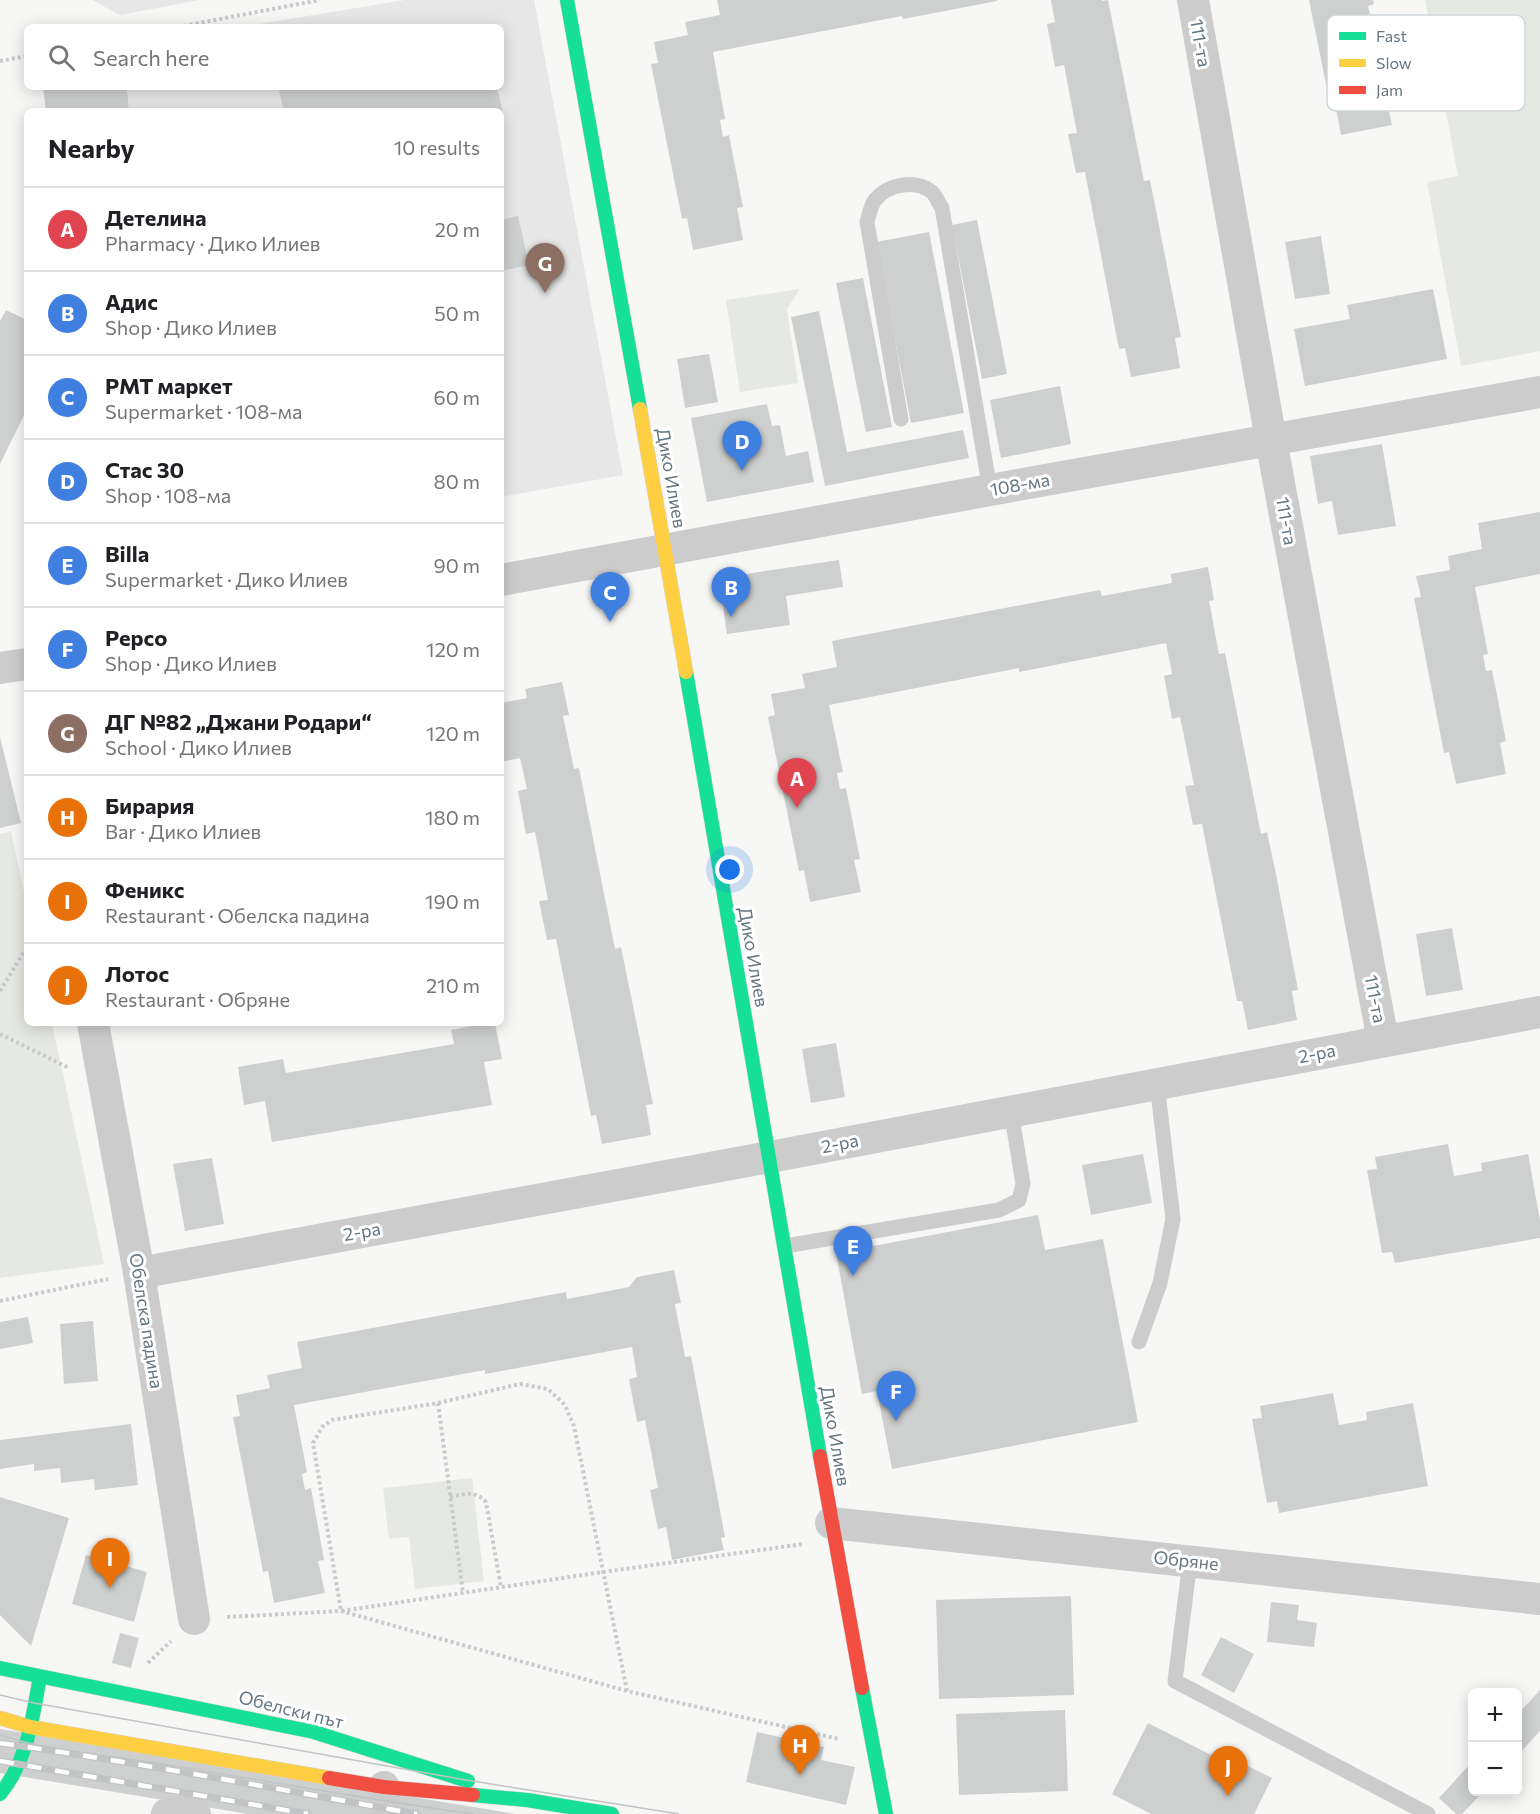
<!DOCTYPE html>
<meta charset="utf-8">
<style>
:root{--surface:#fff;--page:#f2f2f2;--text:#202124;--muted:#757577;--line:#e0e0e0;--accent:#b45309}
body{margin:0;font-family:Commissioner,sans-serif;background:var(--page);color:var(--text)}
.controls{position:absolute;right:18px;bottom:18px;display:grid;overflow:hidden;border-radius:9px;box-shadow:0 3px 15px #0003}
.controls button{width:54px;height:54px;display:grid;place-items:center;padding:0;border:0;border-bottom:2px solid var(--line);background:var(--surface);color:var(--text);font:30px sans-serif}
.you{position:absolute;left:730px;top:870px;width:21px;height:21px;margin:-15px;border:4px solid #fff;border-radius:50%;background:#1a73e8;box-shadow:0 0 0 9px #1a73e833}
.badge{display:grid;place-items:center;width:39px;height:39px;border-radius:50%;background:var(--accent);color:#fff;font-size:20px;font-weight:700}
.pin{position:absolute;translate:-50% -50px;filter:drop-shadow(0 2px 3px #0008)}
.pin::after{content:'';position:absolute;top:32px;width:21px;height:18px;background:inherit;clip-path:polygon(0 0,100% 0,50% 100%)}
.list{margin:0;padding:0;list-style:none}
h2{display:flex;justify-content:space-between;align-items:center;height:78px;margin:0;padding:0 24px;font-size:26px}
h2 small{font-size:20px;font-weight:400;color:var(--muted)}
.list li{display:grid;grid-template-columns:39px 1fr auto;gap:18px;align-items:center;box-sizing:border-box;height:84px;padding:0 24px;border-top:2px solid var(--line)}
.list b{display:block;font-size:22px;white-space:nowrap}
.list p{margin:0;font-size:20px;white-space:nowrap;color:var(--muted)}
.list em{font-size:20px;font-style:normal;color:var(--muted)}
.icon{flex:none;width:33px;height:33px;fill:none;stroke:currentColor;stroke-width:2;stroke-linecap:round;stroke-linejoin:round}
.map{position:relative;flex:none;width:1540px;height:1814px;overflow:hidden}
.search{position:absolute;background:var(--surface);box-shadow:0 3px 15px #0003;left:24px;top:24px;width:480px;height:66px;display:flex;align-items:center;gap:15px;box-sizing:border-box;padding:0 21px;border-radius:9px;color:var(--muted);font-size:22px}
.panel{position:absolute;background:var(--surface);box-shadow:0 3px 15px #0003;left:24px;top:108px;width:480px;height:918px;border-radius:9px}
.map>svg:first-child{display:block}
.built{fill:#e6e7e6}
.green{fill:#e6e9e3}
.building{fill:#ced0d0}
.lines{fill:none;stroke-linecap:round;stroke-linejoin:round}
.fast-casing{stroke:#d3d4d5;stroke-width:15}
.slow-casing{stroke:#d3d4d5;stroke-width:15}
.jam-casing{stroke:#d3d4d5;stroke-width:15}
.path{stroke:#c9cacb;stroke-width:4;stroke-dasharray:3 3;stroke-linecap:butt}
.lane{stroke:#cccccd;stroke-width:15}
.street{stroke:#cccccd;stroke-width:32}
.fast{stroke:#16e098;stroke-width:14}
.slow{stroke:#ffcf43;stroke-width:14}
.jam{stroke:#f24e42;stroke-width:14}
.tram{stroke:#c1c3c4;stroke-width:1.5}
.rail-casing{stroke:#c1c3c4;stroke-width:7}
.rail{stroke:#fff;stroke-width:4.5;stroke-dasharray:14;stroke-linecap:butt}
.labels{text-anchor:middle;stroke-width:6;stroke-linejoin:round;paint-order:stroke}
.street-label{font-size:18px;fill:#637580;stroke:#fff}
.key{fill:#fff;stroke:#d0d6d9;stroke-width:1.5}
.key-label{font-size:16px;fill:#637580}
</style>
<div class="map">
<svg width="1540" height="1814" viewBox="0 0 1540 1814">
<rect width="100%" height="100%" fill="#f7f7f6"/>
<g class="built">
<path d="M92,0h107l-79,15z"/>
<path d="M405,0h129l89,475 -122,22v-386h-372l-2,-24h374v-60h-260z"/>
</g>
<g class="green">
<path d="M1425,0h115v351l-79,15 -34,-184 31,-6z"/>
<path d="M800,289l-13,20 11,74 -58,9 -14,-92z"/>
<path d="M11,831l16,75v117h25l52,241 -104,14v-444z"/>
<path d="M472,1478l12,103 -69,8 -6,-52 -20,2 -6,-51z"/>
</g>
<g class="building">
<path d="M717,0h280v1l-94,18 -1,-3 -189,36 12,67 -5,1 3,17 6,-2 14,72 -6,1 6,32 -50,10 -6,-32 -5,1 -31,-155 7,-1 -4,-21 34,-7 -3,-13 35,-7z"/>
<path d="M1051,0h51v1l6,-1 36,181 6,-1 31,157 -6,1 5,30 -49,9 -6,-29 -6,1 -34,-177 -9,1 -8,-39 9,-1 -13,-68 -9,2 -8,-43 8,-2z"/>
<path d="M1309,0h64l1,4 -6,2 4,16 5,-1 14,71 -6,1 7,32 -51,10 -6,-32 -5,1z"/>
<path d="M43,87h84l2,24h-83z"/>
<path d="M278,87h219l7,31 -3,1v-8h-217z"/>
<path d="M518,216l11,49 -28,6v-51z"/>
<path d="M977,220l30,154 -25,5 -30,-154z"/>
<path d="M929,232l35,181 -53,10 -35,-181z"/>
<path d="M1321,236l9,58 -35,5 -10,-57z"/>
<path d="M863,278l29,149 -26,5 -30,-149z"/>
<path d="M1433,289l14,70 -142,27 -11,-57 56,-10 -3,-14z"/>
<path d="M6,310l21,10v89l-27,55v-143z"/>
<path d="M819,311l28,141 116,-22 6,28 -144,28 -34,-169z"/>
<path d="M709,354l9,48 -33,6 -8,-49z"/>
<path d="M1060,386l11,58 -70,14 -11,-58z"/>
<path d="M767,404l5,22 8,-1 6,31 22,-5 6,31 -107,20 -16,-84z"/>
<path d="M1382,444l14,82 -58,9 -6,-34 -14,3 -8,-48z"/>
<path d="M1540,512v62l-65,13 13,67 -5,1 3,16 6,-1 14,71 -6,2 6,31 -50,10 -7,-32 -5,1 -30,-155 7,-1 -5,-21 34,-6 -2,-14 34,-7 -4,-26z"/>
<path d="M839,560l4,27 -57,9 4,29 -63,9 -8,-56z"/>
<path d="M1208,567l6,33 -5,1 10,53 6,-1 36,181 6,-2 9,42 22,116 -6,1 5,29 -49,10 -6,-29h-5l-35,-177 -9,1 -8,-39 9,-1 -14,-68 -8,2 -8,-43 8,-2 -6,-31 -147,29v-4l-190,37 14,67 -6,1 3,16 6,-1 14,71 -6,1 7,32 -51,10 -6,-32 -5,1 -31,-154 7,-2 -4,-21 34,-6 -3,-14 35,-7 -5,-26 268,-51 2,6 70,-13 -1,-9z"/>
<path d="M562,682l7,33 -6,1 11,53 5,-1 36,181 6,-2 32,157 -7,1 5,30 -49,9 -6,-29 -5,1 -35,-177 -9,1 -8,-39 9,-1 -13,-68 -9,2 -8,-43 9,-2 -7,-31 -19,4v-59l26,-5 -2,-9z"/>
<path d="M0,737l21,86 -21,5z"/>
<path d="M1452,928l11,62 -37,6 -10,-62z"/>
<path d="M488,1023h7l7,36 -18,3 8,43 -220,37 -7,-41 -21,4 -6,-38 45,-8 3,14 168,-29 -3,-14z"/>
<path d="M836,1043l9,54 -34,6 -9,-54z"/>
<path d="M1448,1144l6,32 28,-5 -1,-8 47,-9 12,66v18l-145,25 -3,-11 -10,1 -15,-83 10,-1 -2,-12z"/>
<path d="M1143,1154l9,49 -61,12 -9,-50z"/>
<path d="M212,1158l12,66 -39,7 -12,-67z"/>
<path d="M1038,1215l7,35 58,-11 35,183 -246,47 -15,-78 -15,3 -26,-141z"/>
<path d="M674,1270l7,33 -6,1 10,53 6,-1 34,181 -4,1 3,12 -52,10 -6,-33 -8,2 -8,-39 8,-2 -13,-68 -8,2 -8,-43 8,-2 -5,-30 -147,27v-4l-191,35 13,67 -5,2 3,16 6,-2 13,72 -6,1 7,32 -51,10 -6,-32 -5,1 -30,-155 7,-1 -4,-21 34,-7 -3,-13 35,-7 -5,-26 269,-50 1,7 62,-12 8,-10z"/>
<path d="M28,1317l5,26 -33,6v-27z"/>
<path d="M93,1321l5,60 -34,3 -4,-60z"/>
<path d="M1333,1393l6,32 28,-5 -1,-8 47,-9 15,83 -149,27 -2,-12 -10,2 -15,-84 10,-1 -2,-12z"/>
<path d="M131,1424l7,61 -43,5 -1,-11 -33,4 -1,-15 -26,3v-7l-34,5v-29z"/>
<path d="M0,1497l69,21 -38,128 -31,-31z"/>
<path d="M86,1555l61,17 -13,50 -62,-18z"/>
<path d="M1071,1596l3,99 -135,4 -3,-99z"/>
<path d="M1271,1602l28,3 -2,15 20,3 -3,24 -47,-5z"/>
<path d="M120,1633l19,5 -8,30 -19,-5z"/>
<path d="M1221,1637l33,17 -20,39 -33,-18z"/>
<path d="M1540,1690v41l-22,24v-41z"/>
<path d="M1065,1710l3,81 -109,4 -3,-81z"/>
<path d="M1148,1723l65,33 3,-6 56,28 -18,36h-103l-39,-20z"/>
<path d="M0,1729l516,85h-268l-248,-41z"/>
<path d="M757,1732l67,15 -3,13 34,7 -9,38 -100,-23z"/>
<path d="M1472,1762v30h11l-21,22h-6l-17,-16z"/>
</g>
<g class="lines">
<g class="fast-casing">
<g id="fast">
<path d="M567,0l73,409"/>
<path d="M686,672l134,784"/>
<path d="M0,1668l314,64 154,49"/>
<path d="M862,1688l24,126"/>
<path d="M0,1794c28,-34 32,-75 40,-117"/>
<path d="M473,1795l54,5 85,14"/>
</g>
</g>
<g class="slow-casing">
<g id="slow">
<path d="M640,409l46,263"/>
<path d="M0,1718l30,9 299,51"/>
</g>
</g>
<g class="jam-casing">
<g id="jam">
<path d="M820,1456l42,232"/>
<path d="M329,1778l55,9 89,8"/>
</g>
</g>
<g class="path">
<path d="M178,27l142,-27"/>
<path d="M0,61l27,-5"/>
<path d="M0,991l27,-44"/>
<path d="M0,1034l69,34"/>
<path d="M0,1301l108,-22"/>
<path d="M438,1403l25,190"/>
<path d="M450,1497c15,-3 25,-7 36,5l15,85"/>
<path d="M227,1617l114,-6 286,80 212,48"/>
<path d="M148,1663l23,-22"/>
<path d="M627,1691l-53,-265 -9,-21 -17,-16 -28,-5 -82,19 -106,17 -10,7 -9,16 28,168 262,-39 200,-28"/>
</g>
<g class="lane">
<path d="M901,419l-34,-197c2,-7 4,-17 8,-22 13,-16 40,-21 57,-8 4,4 7,12 10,16l48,282"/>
<path d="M785,1246l214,-36 20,-10 4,-16 -12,-73"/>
<path d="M1139,1342l21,-59 13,-64 -16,-135"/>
<path d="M1190,1561l-15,120 253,133"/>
</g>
<g class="street">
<path d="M1193,0l78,440 112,601"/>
<path d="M501,580l489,-90 550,-98"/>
<path d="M0,668l27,-4"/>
<path d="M93,1023l46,250 55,346"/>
<path d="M139,1273l631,-116 770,-145"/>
<path d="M831,1523l709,76"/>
<path d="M384,1787l1,27"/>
<path d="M167,1814l21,-2 7,2"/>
</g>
<use href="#fast" class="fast"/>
<use href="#slow" class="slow"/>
<use href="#jam" class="jam"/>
<g class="tram">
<path d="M0,1695l34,8 426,76 219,35"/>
<path d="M0,1735c52,17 108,20 162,29 104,17 208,36 312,50"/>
</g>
<g class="rail-casing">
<g id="rail">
<path d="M0,1743c140,20 278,46 417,71"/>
<path d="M0,1761l308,53"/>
</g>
</g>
<use href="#rail" class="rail"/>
</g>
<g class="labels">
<g class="street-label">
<text transform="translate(1200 43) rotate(80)" y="6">111-та</text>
<text transform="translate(671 478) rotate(80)" y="6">Дико Илиев</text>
<text transform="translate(1020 485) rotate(-10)" y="6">108-ма</text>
<text transform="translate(1286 521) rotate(80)" y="6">111-та</text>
<text transform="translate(753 957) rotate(80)" y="6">Дико Илиев</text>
<text transform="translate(1375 999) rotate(79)" y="6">111-та</text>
<text transform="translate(1317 1054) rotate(-11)" y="6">2-ра</text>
<text transform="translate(840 1144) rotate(-11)" y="6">2-ра</text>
<text transform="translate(362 1232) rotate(-10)" y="6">2-ра</text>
<text transform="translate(146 1321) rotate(81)" y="6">Обелска падина</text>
<text transform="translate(835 1436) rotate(80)" y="6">Дико Илиев</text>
<text transform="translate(1186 1561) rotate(6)" y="6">Обряне</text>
<text transform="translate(291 1710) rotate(14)" y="6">Обелски път</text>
</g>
</g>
<rect x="1327" y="15" width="198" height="96" rx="9" class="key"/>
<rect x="1339" y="32" width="27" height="8" fill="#16e098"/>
<rect x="1339" y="59" width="27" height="8" fill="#ffcf43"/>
<rect x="1339" y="86" width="27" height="8" fill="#f24e42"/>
<g class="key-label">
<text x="1376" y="42">Fast</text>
<text x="1376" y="69">Slow</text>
<text x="1376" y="96">Jam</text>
</g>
</svg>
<div class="controls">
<button>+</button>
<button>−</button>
</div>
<div class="you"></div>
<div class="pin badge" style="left:797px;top:808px;background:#e0444e">A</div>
<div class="pin badge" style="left:731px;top:617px;background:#3f7fe0">B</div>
<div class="pin badge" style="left:610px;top:622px;background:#3f7fe0">C</div>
<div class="pin badge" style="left:742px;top:471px;background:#3f7fe0">D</div>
<div class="pin badge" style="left:853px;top:1276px;background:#3f7fe0">E</div>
<div class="pin badge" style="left:896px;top:1421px;background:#3f7fe0">F</div>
<div class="pin badge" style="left:545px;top:293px;background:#8d6e63">G</div>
<div class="pin badge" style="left:800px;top:1775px;background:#e8710a">H</div>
<div class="pin badge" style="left:110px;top:1588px;background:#e8710a">I</div>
<div class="pin badge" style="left:1228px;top:1796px;background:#e8710a">J</div>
<div class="search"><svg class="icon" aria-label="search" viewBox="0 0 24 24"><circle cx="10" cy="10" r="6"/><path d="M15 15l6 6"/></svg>Search here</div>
<section class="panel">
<h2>Nearby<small>10 results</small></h2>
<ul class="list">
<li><span class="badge" style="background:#e0444e">A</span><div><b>Детелина</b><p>Pharmacy · Дико Илиев</p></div><em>20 m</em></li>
<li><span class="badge" style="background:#3f7fe0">B</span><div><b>Адис</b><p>Shop · Дико Илиев</p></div><em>50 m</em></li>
<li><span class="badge" style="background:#3f7fe0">C</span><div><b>РМТ маркет</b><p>Supermarket · 108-ма</p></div><em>60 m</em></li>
<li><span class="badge" style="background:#3f7fe0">D</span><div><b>Стас 30</b><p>Shop · 108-ма</p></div><em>80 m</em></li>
<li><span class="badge" style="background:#3f7fe0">E</span><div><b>Billa</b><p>Supermarket · Дико Илиев</p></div><em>90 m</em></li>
<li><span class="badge" style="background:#3f7fe0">F</span><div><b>Pepco</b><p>Shop · Дико Илиев</p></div><em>120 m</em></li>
<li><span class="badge" style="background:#8d6e63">G</span><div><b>ДГ №82 „Джани Родари“</b><p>School · Дико Илиев</p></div><em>120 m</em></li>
<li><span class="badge" style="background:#e8710a">H</span><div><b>Бирария</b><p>Bar · Дико Илиев</p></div><em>180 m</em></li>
<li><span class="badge" style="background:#e8710a">I</span><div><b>Феникс</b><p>Restaurant · Обелска падина</p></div><em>190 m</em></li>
<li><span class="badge" style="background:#e8710a">J</span><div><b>Лотос</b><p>Restaurant · Обряне</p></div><em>210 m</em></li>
</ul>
</section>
</div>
